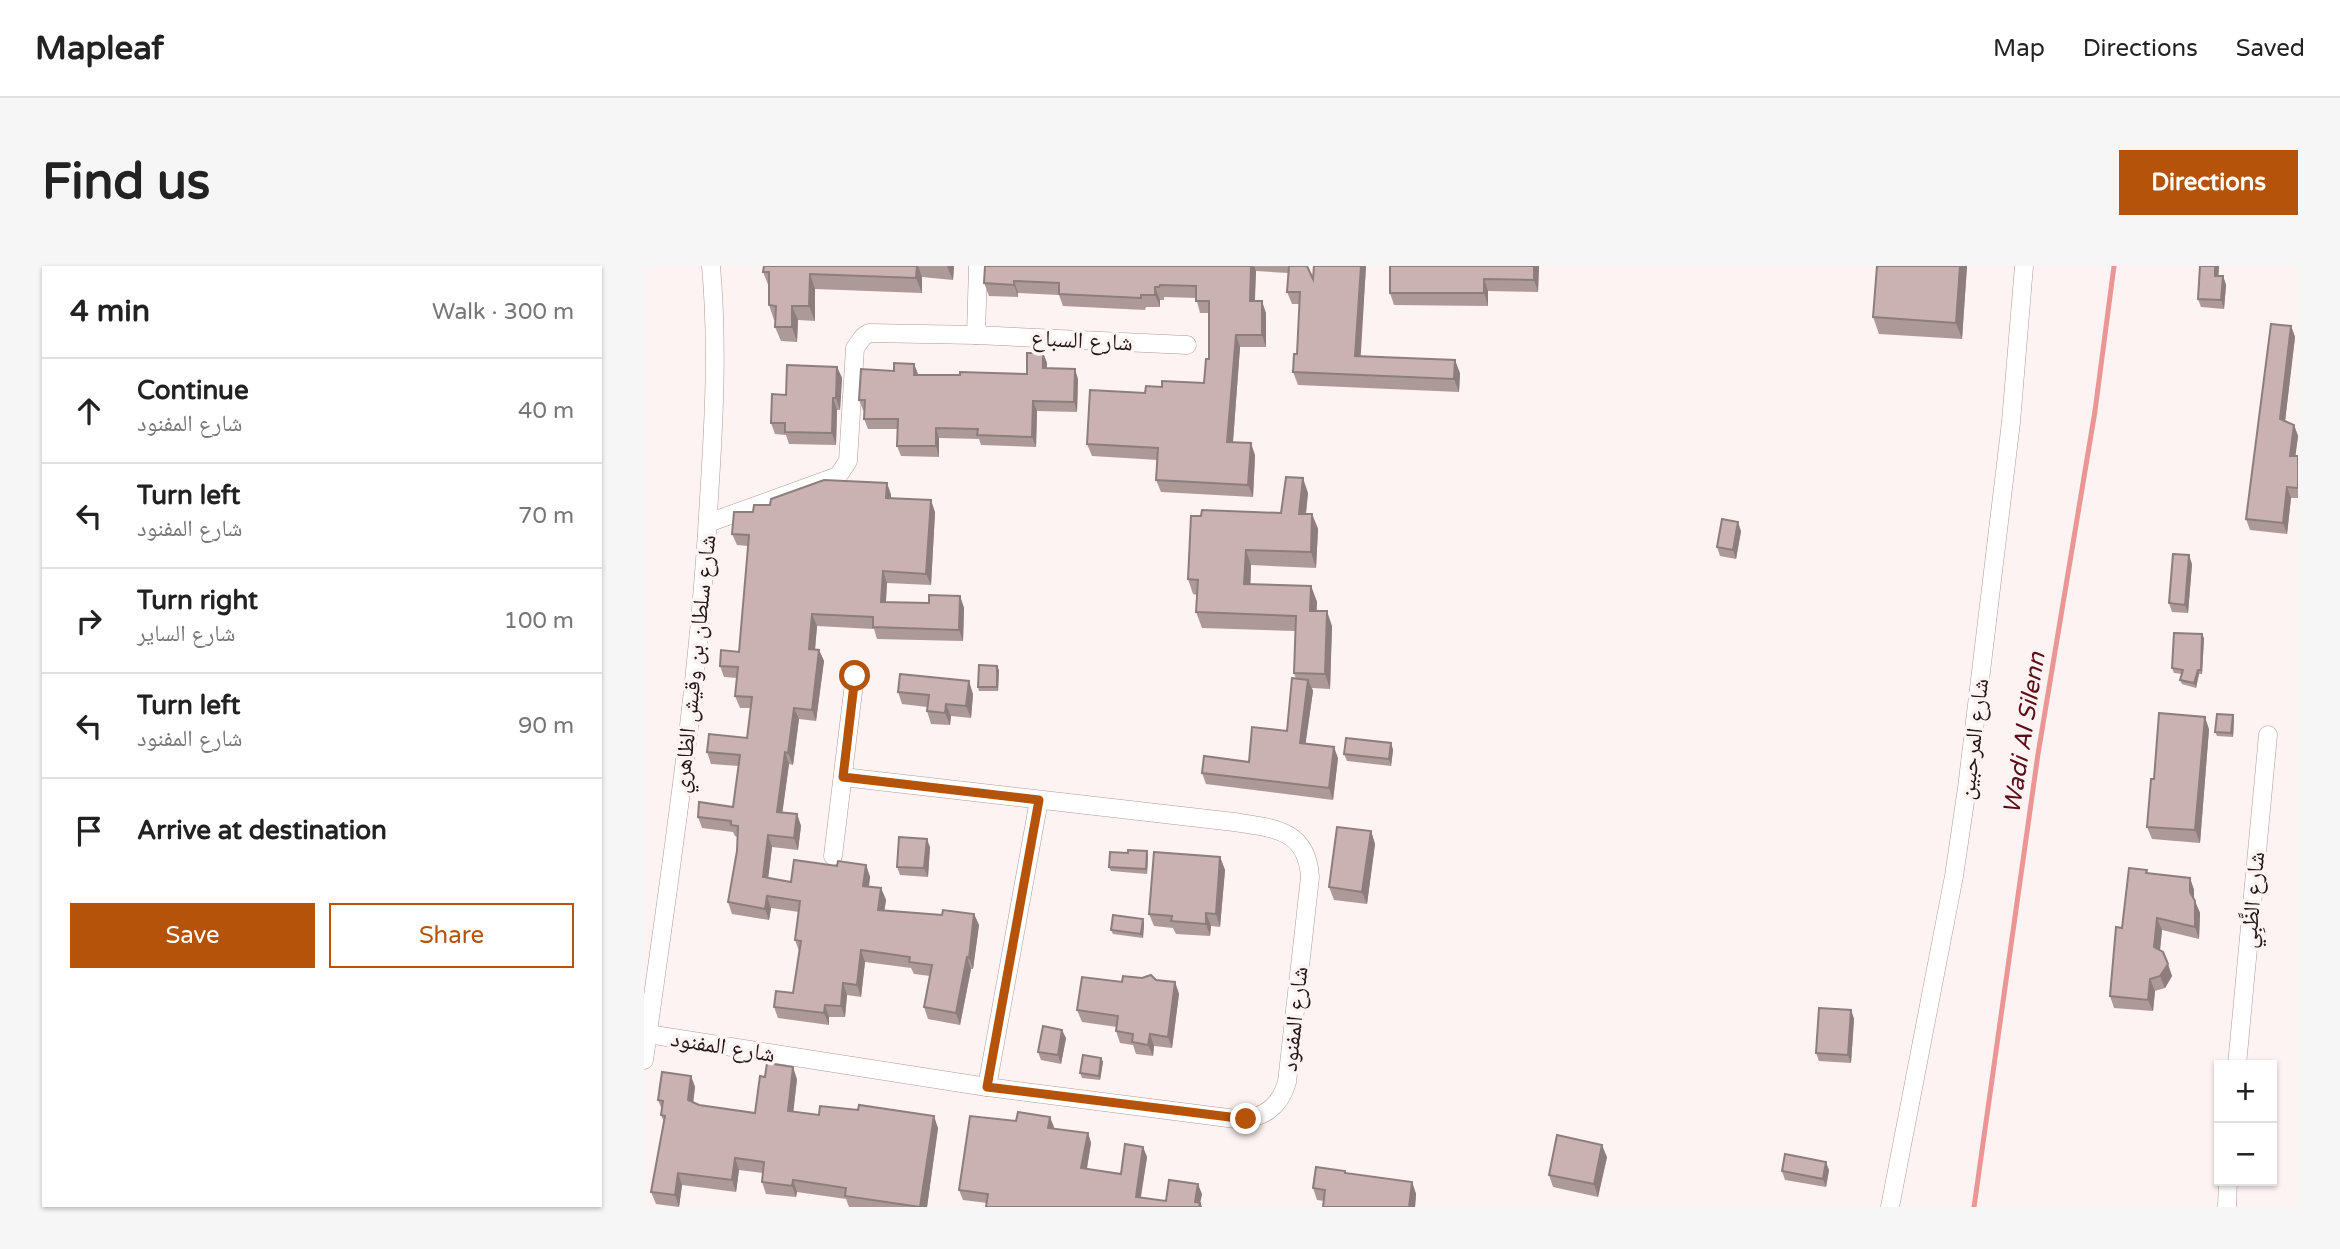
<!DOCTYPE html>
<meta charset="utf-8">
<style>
:root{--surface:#fff;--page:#f6f6f6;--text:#222;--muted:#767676;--line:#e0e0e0;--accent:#b45309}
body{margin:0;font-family:"Varela Round","Noto Naskh Arabic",sans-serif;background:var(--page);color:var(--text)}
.controls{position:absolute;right:21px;bottom:21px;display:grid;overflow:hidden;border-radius:0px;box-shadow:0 2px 5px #0004}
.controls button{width:63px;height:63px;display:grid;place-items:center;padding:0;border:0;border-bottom:2px solid var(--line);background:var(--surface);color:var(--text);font:35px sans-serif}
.stop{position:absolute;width:21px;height:21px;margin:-16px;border:5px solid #b45309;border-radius:50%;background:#fff}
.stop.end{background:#b45309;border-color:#fff;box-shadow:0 2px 7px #0008}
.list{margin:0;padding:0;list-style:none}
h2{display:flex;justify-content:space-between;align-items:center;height:91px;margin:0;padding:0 28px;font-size:30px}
h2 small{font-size:23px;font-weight:400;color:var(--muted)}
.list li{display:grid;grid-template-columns:46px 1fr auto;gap:21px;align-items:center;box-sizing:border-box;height:105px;padding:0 28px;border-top:2px solid var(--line)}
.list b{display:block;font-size:26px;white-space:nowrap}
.list p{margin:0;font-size:23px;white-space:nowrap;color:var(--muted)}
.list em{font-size:23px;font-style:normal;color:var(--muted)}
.actions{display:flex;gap:14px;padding:21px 28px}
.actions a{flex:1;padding:16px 0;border:2px solid var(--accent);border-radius:0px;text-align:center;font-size:24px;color:var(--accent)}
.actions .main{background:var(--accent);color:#fff}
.icon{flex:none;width:38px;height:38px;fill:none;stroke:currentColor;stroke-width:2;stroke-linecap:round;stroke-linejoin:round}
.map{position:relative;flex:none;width:1654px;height:941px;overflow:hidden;border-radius:0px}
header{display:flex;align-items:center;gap:42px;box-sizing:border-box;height:98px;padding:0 35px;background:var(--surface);border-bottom:2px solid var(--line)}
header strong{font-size:33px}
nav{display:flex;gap:38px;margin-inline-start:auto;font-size:24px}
.intro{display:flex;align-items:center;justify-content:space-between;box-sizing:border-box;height:168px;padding:0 42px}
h1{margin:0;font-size:49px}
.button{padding:18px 32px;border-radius:0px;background:var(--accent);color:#fff;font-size:24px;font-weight:700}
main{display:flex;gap:42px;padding:0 42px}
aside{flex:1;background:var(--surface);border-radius:0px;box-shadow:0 2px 5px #0004}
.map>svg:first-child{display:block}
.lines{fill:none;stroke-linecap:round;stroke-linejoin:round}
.stream{stroke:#eb9595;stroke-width:5}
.minor-casing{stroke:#b09998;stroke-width:19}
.minor{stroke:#fff;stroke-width:18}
.wall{fill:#ae9999}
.shaded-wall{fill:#8d7d7d}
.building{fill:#cab2b2;stroke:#8d7d7d;stroke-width:2}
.route{stroke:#b45309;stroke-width:9}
.labels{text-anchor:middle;stroke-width:7;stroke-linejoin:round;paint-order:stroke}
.street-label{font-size:23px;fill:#211818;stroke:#fdf3f2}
.water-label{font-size:24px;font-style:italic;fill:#5b0e19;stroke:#fdf3f2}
</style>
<header>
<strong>Mapleaf</strong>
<nav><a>Map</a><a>Directions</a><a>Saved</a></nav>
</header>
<div class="intro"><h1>Find us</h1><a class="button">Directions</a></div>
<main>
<aside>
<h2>4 min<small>Walk · 300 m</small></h2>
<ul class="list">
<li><svg class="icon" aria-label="ahead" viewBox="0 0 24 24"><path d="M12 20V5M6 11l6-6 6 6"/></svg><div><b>Continue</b><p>شارع المفنود</p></div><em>40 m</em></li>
<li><svg class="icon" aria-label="left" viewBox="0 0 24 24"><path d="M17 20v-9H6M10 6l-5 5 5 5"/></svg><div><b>Turn left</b><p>شارع المفنود</p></div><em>70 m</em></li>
<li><svg class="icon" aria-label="right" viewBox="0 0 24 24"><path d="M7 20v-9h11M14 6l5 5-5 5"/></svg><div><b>Turn right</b><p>شارع الساير</p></div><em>100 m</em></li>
<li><svg class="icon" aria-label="left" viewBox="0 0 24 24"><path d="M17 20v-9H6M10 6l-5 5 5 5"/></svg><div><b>Turn left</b><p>شارع المفنود</p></div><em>90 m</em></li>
<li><svg class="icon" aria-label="arrive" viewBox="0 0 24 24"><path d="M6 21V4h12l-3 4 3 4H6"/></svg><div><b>Arrive at destination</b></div></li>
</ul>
<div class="actions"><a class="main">Save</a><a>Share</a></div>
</aside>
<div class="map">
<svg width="1654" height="941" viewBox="0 0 1654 941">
<rect width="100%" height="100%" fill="#fdf3f2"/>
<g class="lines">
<path class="stream" d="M1330,941l64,-453 57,-343 19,-145"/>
<g class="minor-casing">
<g id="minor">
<path d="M332,69l2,-69"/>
<path d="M64,257l130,-47 10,-15 7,-113 8,-11 6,-4 107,2 211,10"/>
<path d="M189,590l22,-181"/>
<path d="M4,768l339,53 249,32c26,1 44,-12 51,-37l23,-205c-3,-48 -37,-49 -76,-55l-391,-45"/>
<path d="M0,794c26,-187 55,-373 65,-562 5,-77 9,-155 2,-232"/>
<path d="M1593,799l31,-330"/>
<path d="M343,821l52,-287"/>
<path d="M1246,941l64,-331 13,-88 44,-366 13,-156"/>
<path d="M1583,941l1,-26"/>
</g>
</g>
<use href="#minor" class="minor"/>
</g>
<g class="wall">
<path d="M120,0h190l-1,14 -31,-3v16l-107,-4v32l-17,-1 -1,22 -16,-1 -6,-14v-7h-1l-5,-15v-18l-6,-15z"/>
<path d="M341,0h322l6,13 1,-13h52l-6,90 100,17 -1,19 -161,-7 -5,-13 4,-18 2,-50h-7l-5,-12 1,-19 -32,-2 -1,30 11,12v34h-26l-7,95 22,13 -2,42 -92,-5 -5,-12 2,-20 -66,-4 -5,-12 58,-51 17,-6 42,-4 5,-24v-46h-9l-4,-15 -32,-1v3h-4v7h-14l-1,3 -82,-4 -4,-11 -41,-2v4l-29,-1 -5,-13z"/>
<path d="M895,0l-1,26 -50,-1v15l-94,-1 -4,-12z"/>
<path d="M1233,0h90l-5,73 -83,-5 -6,-17z"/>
<path d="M1556,0h19l-1,10h5l3,9 -2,24 -23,-2 -3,-8z"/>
<path d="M1647,60l4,11 -10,84 9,4 4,11 -3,20h3v42h-7l-4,36 -37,-4 -4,-11z"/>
<path d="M399,87l4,10 -1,5 32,11 -1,33 -40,-1 -1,36 -55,-2 -2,-6 -40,-1v19l-38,-1 -4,-10v-17h-29l-4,-10v-8l-1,-1 -4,-10 35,-29 20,-7 4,11 109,-1z"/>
<path d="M193,101l5,11 -2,32h-3l-1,35 -47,-1 -3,-9 -11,-1 -4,-11 15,-28z"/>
<path d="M243,217l4,12v3l44,14 -4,73 -44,-2 -1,19 43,1 31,-7 4,12 -1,33 -86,-2 -3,-10 -57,-3 -2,23 4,1 5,11 -8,60 -17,-2 -6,46 -4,-1 -7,48 15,2 4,12 -3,24 -26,-3 -4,31 23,4 46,-16 29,-1 4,12 -1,10 12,1 5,12 -2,10 58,5 32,-1 5,11 -6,44h-2l-11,56 -32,-6 -4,-12 6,-31 -16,-2 -3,-6 -46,-6 -4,35 -14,-2 -2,22h-16v8l-51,-7 -4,-11 19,-14 6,-42 -4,-11 4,-28 -28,-4 -2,12 -37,-6 -4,-12 9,-51v-14l-2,-1 -2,-4 -31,-4 -4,-11 35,-10 6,-41 -28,-2 -4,-12 40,-14 3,-30h-10l-5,-12 2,-18 -13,-1 -4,-11 19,-14 9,-106 -11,-1 -5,-11 21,-22 17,-7z"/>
<path d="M664,227l-2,21h6l6,15 -2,39 -65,-3 -1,19 61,2 6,16 -1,9 16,15 -2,63 -18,-1 1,3 -8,53 33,14 -5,42 -127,-16 -4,-11 47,-11 38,-31 9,-52 -2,-6 1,-42 -93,-3 -6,-16 1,-17 -4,-1 -5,-15 13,-63 80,-3z"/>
<path d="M1097,265l-5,28 -16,-3 -3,-9z"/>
<path d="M1548,298l-4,49 -16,-1 -3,-9z"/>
<path d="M1560,372l-2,36h-3l-3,14 -14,-4 -2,-4 2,-6 -8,-1 -2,-5z"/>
<path d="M355,404l-1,21h-19l-1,-4z"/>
<path d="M254,426l75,2 -2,24 -20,-2 -1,9 -19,-1 -4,-13v-4l-25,-3z"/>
<path d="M1589,449l1,5 -1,17 -16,-1 -2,-4z"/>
<path d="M1565,463l-9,114 -48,-4 -5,-12 7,-48z"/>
<path d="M747,477l2,7 -2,16 -44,-5 -3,-7z"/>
<path d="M727,565l4,13 -8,60 -33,-4 -5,-13z"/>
<path d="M286,581l-2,30 -28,-2 -3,-8z"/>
<path d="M504,589l-1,19 -36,-3 -2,-4z"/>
<path d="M576,591l5,13 -5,57 -9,-1 -1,10 -34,-2 -3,-6 -19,-2 -5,-12z"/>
<path d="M1503,604l1,4 42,4 4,12v9l6,14 -1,26 -37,-9 -2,20 3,2 9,24 -7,12 -10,3 -2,20 -39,-3 -4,-12 12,-68z"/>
<path d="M500,657l-1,15 -30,-4 -2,-4z"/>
<path d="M512,714l19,2 4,12 -7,54 -18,-2 -1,10 -17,-2 -3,-9 -13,-2 -4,-12 1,-4 -35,-5 -5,-12 45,-28z"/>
<path d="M1207,744l3,9 -3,44 -32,-2 -3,-8z"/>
<path d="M422,772l-5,26 -20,-4 -3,-8z"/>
<path d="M457,792l2,4 -3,18 -18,-2 -2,-5z"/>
<path d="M47,810l4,11 -2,16 6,2 56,8 42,-34 -4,33 145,16 -11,79h-78l-3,-8 -49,-7 -1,5 -30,-3 -4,-12 1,-9 -24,-3 -3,22 -54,-7 -3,22 -23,-3 -5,-12 13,-70 -3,-7 1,-5 -4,-10z"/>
<path d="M410,861l-1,1 35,5 3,10 -4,26 34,5 22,-27 4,10 -6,40 25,4 36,-7 -2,9 2,4h-216l1,-4 -24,-3 -4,-10z"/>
<path d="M963,891l-9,40 -45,-10 -4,-12z"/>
<path d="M1185,904l-3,17 -41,-7 -3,-9z"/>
<path d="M702,907l66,9 4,12 -1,13h-92l1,-6 -7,-1 -4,-12z"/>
</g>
<g class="shaded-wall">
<path d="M273,0h1l4,11v16l-6,-15z"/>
<path d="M303,0h7l-1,14z"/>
<path d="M607,0h3l2,5 -2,42 -4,-12z"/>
<path d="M717,0h5l-6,102 -5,-12z"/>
<path d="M890,0h5l-1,26 -4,-12z"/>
<path d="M1316,0h7l-5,73 -6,-16z"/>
<path d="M1571,0h4l-1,18 -3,-8z"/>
<path d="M166,8l5,15v32l-6,-15z"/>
<path d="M1579,10l3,9 -2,24 -3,-9z"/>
<path d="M840,13l4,12v15l-4,-13z"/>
<path d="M370,15l4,12v4l-4,-12z"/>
<path d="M511,21l5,13v7l-5,-12z"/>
<path d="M618,35l4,12v34l-4,-12z"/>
<path d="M148,40l6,14 -1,22 -5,-15z"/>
<path d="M1647,60l4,11 -11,93 -4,-11z"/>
<path d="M592,69l4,12 -8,107 -5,-12z"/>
<path d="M399,87l4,10 -1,15 -3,-10z"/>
<path d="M811,94l5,13 -1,19 -5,-13z"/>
<path d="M270,98l4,10v11l-4,-10z"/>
<path d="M193,101l5,11 -2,32 -4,-12z"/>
<path d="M431,103l3,10 -1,33 -3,-10z"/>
<path d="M189,132l4,12 -1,35 -4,-12z"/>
<path d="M389,135l4,10 -1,36 -4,-10z"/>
<path d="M1650,159l4,11 -4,31 -4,-11z"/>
<path d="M292,162l3,10v19l-3,-11z"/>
<path d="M607,177l4,12 -2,42 -5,-12z"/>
<path d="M659,212l5,15 -4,36 -5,-15z"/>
<path d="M243,217l4,12v15l-5,-12z"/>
<path d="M1643,221l4,11 -4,36 -4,-11z"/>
<path d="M287,234l4,12 -4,73 -5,-11z"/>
<path d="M668,248l6,15 -2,39 -5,-16z"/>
<path d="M1094,256l3,9 -5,28 -3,-9z"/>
<path d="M602,284l5,15 -1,34 -6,-15z"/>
<path d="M1545,289l3,9 -4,49 -3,-8z"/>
<path d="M239,305l4,12 -2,30 -4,-11z"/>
<path d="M667,320l6,16 -1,24 -6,-15z"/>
<path d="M316,330l4,12 -1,33 -4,-11z"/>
<path d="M683,345l5,15 -2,63 -5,-15z"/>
<path d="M168,348l5,12 -3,35 -5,-12z"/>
<path d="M1558,368l2,4 -2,36 -1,-4z"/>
<path d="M175,384l5,11 -8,60 -4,-11z"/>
<path d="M353,400l2,4 -1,21 -1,-4z"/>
<path d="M1554,404l1,4 -3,14 -2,-5z"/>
<path d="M664,414l5,11 -9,64 -4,-12z"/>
<path d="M325,415l4,13 -2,24 -5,-12z"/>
<path d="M302,438l5,12 -1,9 -5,-12z"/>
<path d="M150,442l5,11 -6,46 -5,-12z"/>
<path d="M1589,449l1,5 -1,17 -2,-4z"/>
<path d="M1561,451l4,12 -9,114 -5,-13z"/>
<path d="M747,477l2,7 -2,16 -2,-7z"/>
<path d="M690,481l4,11 -5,42 -4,-12z"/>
<path d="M141,486l4,12 -8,59 -4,-11z"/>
<path d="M153,548l4,12 -3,24 -4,-12z"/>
<path d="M727,565l4,13 -8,60 -5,-12z"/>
<path d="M124,569l4,12 -5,41 -4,-11z"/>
<path d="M283,573l3,8 -2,30 -4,-9z"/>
<path d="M503,585l1,4 -1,19 -1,-5z"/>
<path d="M576,591l5,13 -5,57 -4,-13z"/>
<path d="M222,599l4,12 -3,21 -4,-12z"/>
<path d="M1546,612l4,12v14l-4,-12z"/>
<path d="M237,622l5,12 -3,21 -5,-11z"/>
<path d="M123,630l4,12 -2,12 -4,-11z"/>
<path d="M1551,635l5,12 -1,26 -4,-12z"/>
<path d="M562,647l5,13 -1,10 -4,-12z"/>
<path d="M330,648l5,11 -6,44 -4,-11z"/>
<path d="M1513,652l5,12 -3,29 -5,-12z"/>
<path d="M499,653l1,4 -1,15 -2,-4z"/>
<path d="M217,684l4,12 -4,35 -4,-12z"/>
<path d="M323,691l4,12 -11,56 -4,-12z"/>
<path d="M1524,698l4,12 -7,12 -5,-12z"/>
<path d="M1506,713l5,12 -2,20 -5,-11z"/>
<path d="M531,716l4,12 -7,54 -4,-11z"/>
<path d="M199,717l4,12 -2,22 -4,-11z"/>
<path d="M181,739l4,12v8l-5,-12z"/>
<path d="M1207,744l3,9 -3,44 -3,-8z"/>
<path d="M418,764l4,8 -5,26 -3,-9z"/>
<path d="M506,768l4,12 -1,10 -5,-11z"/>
<path d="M457,792l2,4 -3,18 -1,-4z"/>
<path d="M149,801l4,12 -5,44 -4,-12z"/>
<path d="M47,810l4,11 -3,25 -4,-12z"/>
<path d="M290,850l4,12 -11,79h-7z"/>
<path d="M406,851l4,10 -2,11 -4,-10z"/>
<path d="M444,867l3,10 -6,35 -4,-10z"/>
<path d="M958,879l5,12 -9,40 -4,-13z"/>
<path d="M499,881l4,10 -8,50 -3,-10z"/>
<path d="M91,892l4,12 -3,22 -4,-12z"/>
<path d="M1182,896l3,8 -3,17 -3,-8z"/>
<path d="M34,907l4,12 -3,22 -4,-12z"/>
<path d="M149,914l4,12 -1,5 -4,-11z"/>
<path d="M768,916l4,12 -1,13h-6z"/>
<path d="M554,918l4,10 -2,9 2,4h-5l-2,-5z"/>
</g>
<g class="building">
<path d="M120,0h153l-1,12 -106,-4 -1,32h-17v21h-17l1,-21 -7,-1v-33h-6z"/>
<path d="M341,0h266l-1,35h12v34h-26l-9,107 24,1 -3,42 -92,-5 2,-32 -71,-4 3,-54 55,3 1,-7 16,1v-6l42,2 2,-24h3v-58h-13v-15l-36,-1 -1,2h-4v8h-14v3l-82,-4v-11l-45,-2v4l-30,-2z"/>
<path d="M645,0h18l6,13 1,-13h47l-6,90 100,4 -1,19 -161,-7 1,-18h3l3,-62h-13z"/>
<path d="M746,0h144v14l-50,-1v14h-94z"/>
<path d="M1233,0h83l-4,57 -83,-6z"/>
<path d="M1556,0h15v10h8l-2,24 -23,-1z"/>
<path d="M1627,58l20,2 -11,93 14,6 -4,31h8v32l-11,-1 -4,36 -37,-4z"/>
<path d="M383,87h16v15l32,1 -1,33 -41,-1 -1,36 -55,-2 1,-6 -42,-1v18h-39l1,-27h-34l1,-19h-6l2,-31 33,2v-8l20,1v11h46v-3l67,2z"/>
<path d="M143,99l50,2 -1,31h-3l-1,35 -47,-1v-9h-14l1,-29 14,1z"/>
<path d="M642,211l17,1 -4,36h13l-1,38 -65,-2 -2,34 67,2 -1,25h17l-2,63 -31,-1 2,-57 -100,-4 2,-32 -10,-1 3,-63h10l1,-6 79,3z"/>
<path d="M180,214l63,3 -1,15 45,2 -5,74 -43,-3 -2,31 48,1v-8l31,1 -1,34 -86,-3v-10l-61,-3 -3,35 10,1 -7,60 -18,-2 -6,45 -3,-1 -8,60 20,2 -3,24 -26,-3 -5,42 28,5 3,-22 43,6 1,-5 28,4 -3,21 18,2 -3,22 64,5 1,-5 31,4 -5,44 -2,-1 -11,56 -32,-6 8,-42 -23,-3 1,-5 -49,-7 -4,35 -14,-2 -2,23 -16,-1 -1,8 -50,-6 2,-16 17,2 8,-52 -6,-1 5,-39 -33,-5 -2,13 -37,-7 9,-51 1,-25 -7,-1v-4l-33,-4 1,-15 34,5 7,-52 -33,-3 2,-18 38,4 5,-41 -17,-1 3,-29 -18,-1 1,-16 18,2 10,-117 -17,-1 2,-22h19l1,-7h16l1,-6z"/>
<path d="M1078,253l16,3 -5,28 -16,-3z"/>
<path d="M1529,288l16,1 -4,50 -16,-2z"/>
<path d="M1530,367l28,1 -1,36h-3l-4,13 -14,-3 3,-10 -11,-2z"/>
<path d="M335,399l18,1v21h-19z"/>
<path d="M256,408l69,7 -3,25 -20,-2 -1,9 -18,-2 2,-16 -31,-3z"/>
<path d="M648,412l16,2 -8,63 34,4 -5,41 -127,-15 2,-17 45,6 3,-35 35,4z"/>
<path d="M1515,447l46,4 -10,113 -48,-3 4,-48h3z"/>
<path d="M1573,448l16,1 -2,18 -16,-1z"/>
<path d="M702,472l45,5 -2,16 -45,-5z"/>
<path d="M693,561l34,4 -9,61 -33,-5z"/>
<path d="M255,571l28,2 -3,29 -27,-1z"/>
<path d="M484,584l19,1 -1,18 -37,-2 1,-15 18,1z"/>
<path d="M510,586l66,5 -4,57 -10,-1v11l-35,-3 1,-5 -23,-2z"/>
<path d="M1485,602l18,2 -1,3 44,5v14l5,9v26l-38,-9 -3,29 9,5 5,12 -8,12 -10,3 -2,21 -38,-4 6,-69 6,1z"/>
<path d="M469,649l30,4 -2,15 -30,-4z"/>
<path d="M507,709l5,5 19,2 -7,55 -18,-3 -2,11 -16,-3 1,-8 -17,-3 2,-15 -41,-6 5,-33 40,5 1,-6 19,2z"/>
<path d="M1175,742l32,2 -3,45 -32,-2z"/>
<path d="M399,760l19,4 -4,25 -20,-3z"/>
<path d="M439,789l18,3 -2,18 -19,-3z"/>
<path d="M123,797l26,4 -5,44 31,4 1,-9 38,4 1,-5 75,11 -14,91 -75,-11 1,-8 -53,-8 -1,6 -30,-4 2,-20 -29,-4 -3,22 -54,-7 -3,22 -24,-3 14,-76 -4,-1 2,-14 -5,-1 4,-28 29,4 -3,24 11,5 56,8 5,-37 5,1z"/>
<path d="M374,846l32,5 -2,11 40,5 -7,35 40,6 4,-30 18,3 -7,50 30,4 3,-21 29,4 -3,18 5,1 -1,4h-213l2,-13 -29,-4 11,-74 46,5z"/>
<path d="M913,869l45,10 -8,39 -45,-9z"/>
<path d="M1141,888l41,8 -3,17 -41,-8z"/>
<path d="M672,901l29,4v2l67,9 -3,25h-86l2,-17 -12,-2z"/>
</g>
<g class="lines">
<path class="route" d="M211,410l-12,101 196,23 -52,287 259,32"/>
</g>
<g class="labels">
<g class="street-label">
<text transform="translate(438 74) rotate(3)" y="8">شارع السباع</text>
<text transform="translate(50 398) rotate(-84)" y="8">شارع سلطان بن وقيش الظاهري</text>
<text transform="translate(1329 473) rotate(-83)" y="8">شارع المرحبين</text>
<text transform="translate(1608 634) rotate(-85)" y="8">شارع الظَّبِي</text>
<text transform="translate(650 753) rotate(-84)" y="8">شارع المفنود</text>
<text transform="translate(79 780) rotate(9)" y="8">شارع المفنود</text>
</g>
<g class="water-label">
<text transform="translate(1380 467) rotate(-81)" y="8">Wadi Al Silenn</text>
</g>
</g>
</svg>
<div class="controls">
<button>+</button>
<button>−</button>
</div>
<div class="stop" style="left:211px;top:410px"></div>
<div class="stop end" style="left:602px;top:853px"></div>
</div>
</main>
